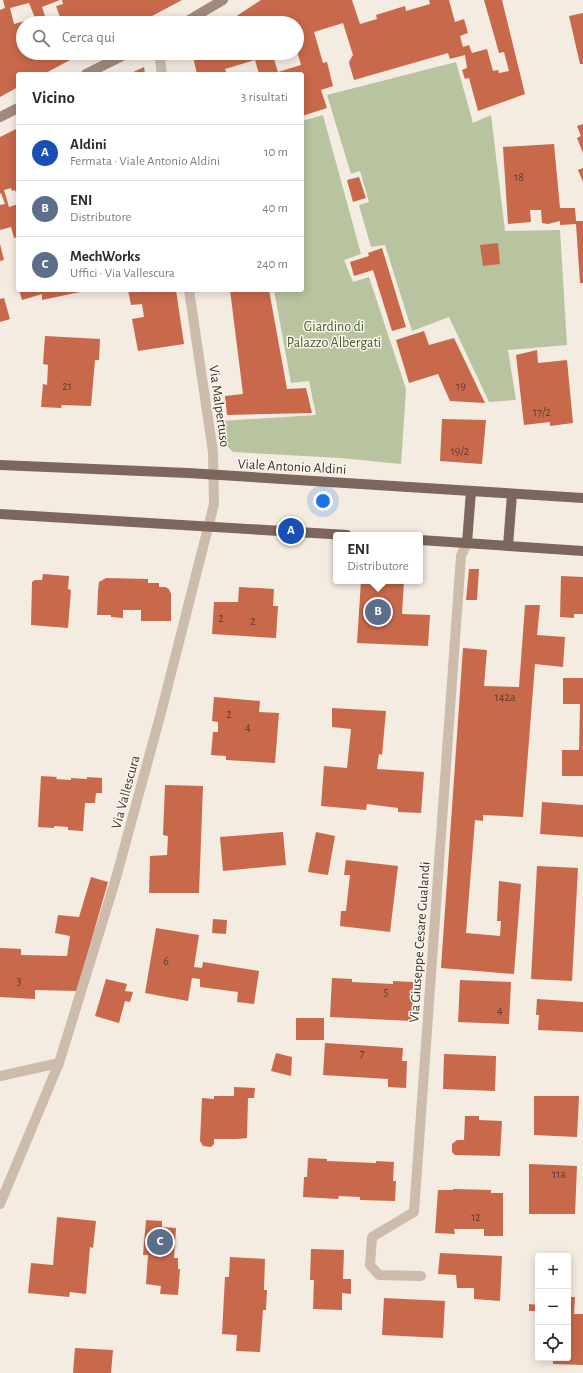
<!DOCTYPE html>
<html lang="it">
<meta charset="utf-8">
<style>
:root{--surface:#fff;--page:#f7f7f7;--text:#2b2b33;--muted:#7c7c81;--line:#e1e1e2;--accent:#1f5a5e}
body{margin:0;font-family:"Alegreya Sans",sans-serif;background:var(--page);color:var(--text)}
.controls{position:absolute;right:12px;bottom:12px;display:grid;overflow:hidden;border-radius:4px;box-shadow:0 2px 10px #0003}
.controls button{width:36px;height:36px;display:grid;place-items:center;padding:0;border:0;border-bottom:1px solid var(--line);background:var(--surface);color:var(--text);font:20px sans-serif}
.you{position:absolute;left:323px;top:501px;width:14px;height:14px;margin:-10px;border:3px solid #fff;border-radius:50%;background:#1a73e8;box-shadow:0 0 0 6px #1a73e833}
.badge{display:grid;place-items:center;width:26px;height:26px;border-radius:50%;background:var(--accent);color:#fff;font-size:13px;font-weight:700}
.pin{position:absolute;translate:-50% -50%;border:2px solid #fff;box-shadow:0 1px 4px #0006}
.popup{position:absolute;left:333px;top:532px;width:90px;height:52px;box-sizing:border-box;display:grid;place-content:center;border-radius:4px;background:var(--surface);filter:drop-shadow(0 1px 3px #0005);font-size:13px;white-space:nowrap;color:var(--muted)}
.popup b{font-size:15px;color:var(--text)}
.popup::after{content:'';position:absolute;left:50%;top:100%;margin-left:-8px;border:8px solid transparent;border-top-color:var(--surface)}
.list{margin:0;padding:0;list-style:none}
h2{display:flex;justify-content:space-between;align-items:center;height:52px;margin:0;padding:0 16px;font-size:17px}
h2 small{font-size:13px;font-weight:400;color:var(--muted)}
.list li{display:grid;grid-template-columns:26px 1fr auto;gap:12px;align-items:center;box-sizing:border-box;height:56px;padding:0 16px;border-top:1px solid var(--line)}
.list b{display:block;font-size:15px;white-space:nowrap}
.list p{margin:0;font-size:13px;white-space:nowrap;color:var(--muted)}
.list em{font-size:13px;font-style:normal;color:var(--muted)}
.icon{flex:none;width:22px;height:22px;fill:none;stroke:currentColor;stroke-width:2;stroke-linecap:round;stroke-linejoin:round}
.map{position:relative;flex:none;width:583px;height:1373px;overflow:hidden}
.search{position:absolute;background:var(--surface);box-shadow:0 2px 10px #0003;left:16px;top:16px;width:288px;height:44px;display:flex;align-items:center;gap:10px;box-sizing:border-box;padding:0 14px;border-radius:22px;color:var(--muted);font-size:15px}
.panel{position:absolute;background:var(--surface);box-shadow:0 2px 10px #0003;left:16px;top:72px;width:288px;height:220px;border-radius:4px}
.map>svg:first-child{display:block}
.green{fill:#b8c4a0}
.building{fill:#c8694b;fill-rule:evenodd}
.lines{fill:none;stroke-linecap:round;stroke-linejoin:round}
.street{stroke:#cdbbac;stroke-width:10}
.secondary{stroke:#a18a7d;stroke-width:10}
.primary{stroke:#7d675c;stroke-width:10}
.labels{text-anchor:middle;stroke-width:3;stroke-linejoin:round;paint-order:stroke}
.number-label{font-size:12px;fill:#5e3e33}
.park-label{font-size:14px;fill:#4a5a2e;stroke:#fbf5ee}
.street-label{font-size:14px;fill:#3b302b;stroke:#fbf5ee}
</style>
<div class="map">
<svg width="583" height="1373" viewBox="0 0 583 1373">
<rect width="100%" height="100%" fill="#f4ebe1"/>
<g class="green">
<path d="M456,62l17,61 18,-8 14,116 55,-1 7,115 -59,5 8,50 -27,2 -40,-85 -37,14 -27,-86 -14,2 -12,-42 10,-3 -9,-31 -9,3 -24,-79z"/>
<path d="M323,115l38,139 -17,6 9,22 16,-5 37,112 -5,75 -61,-6 -107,-6 -6,-6 -7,-25 96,-6 -7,-34 -18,2 -17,-93h28v-169z"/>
</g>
<g class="building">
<path d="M3,0h57l-18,7 5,15 13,-5 -4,-11 7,-2 -1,-4h120l-43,23h-116v30h60l-39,21h-26v13l-18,10v-87l5,-2zM29,3l6,15 -21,6 -4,-16z"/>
<path d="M261,0h91l8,24 17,-5 -1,-4 29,-9 1,5 24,-7 -1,-4h20l6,22 9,-3 4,14 -8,3 3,11 6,-2 3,8 15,-4 6,22 5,-1 1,3 10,-2 -5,-19 -5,1 -15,-53h18l23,94 -47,17 -9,-33 -4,1 -3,-9 5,-2 -2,-13 -15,4 -2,-6 -94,27 -5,-17 1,-3 3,-5 -10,-32 -29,9 9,31 4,-1 6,24 -12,4 6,18 -25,8v-42h-43l-4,-14 -30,9 2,5h-30l-5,-21h80l6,19 23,-7 -4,-14v-28h-71z"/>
<path d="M583,13v51h-3l-11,-48z"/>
<path d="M144,67l1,7h-16z"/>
<path d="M583,124v29l-6,-15 4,-2 -4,-10z"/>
<path d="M18,128v71l-3,-9 -3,1 -1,-3 -7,2 5,17 9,-3v33l-4,1 -3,-11 -11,3v-25l5,-1 -4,-11 -1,1v-57z"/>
<path d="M554,144l6,64h15l1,13h7v62h-3l-4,-59 -16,1v-4l-12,3 -6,-1 -1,-13h-11l1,12 -23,2 -5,-77z"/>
<path d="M583,168v14l-5,-12z"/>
<path d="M359,177l7,21 -13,4 -6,-22z"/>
<path d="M498,243l2,21 -17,2 -3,-21z"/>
<path d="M0,244l4,16 -4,1z"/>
<path d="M382,248l24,79 -14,4 -19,-61 -19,6 -4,-14 19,-6 -1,-3z"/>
<path d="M19,290h61v2l-38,8v-6l-20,6z"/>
<path d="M128,290h48l8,54 -46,7 -6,-32 12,-2 -2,-13 -11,1z"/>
<path d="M230,290h39l18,99 19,-1 6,25 -85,2 -2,-19 18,-2z"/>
<path d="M4,298l6,21 -10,3v-23z"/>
<path d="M424,331l5,14 25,-7 31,65 -35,-2 -12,-27 -29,9 -13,-43z"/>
<path d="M45,336l55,3 -1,21h-4l-4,46 -29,-1 -1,3 -20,-1 2,-23 4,1 1,-20 -5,-1z"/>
<path d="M537,350l1,13 29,-3 6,63 -23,3v-4l-26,3 -8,-70z"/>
<path d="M442,419l44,1 -4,44 -42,-3z"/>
<path d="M469,569h10l-2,31h-11z"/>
<path d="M43,574l26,2 -1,13 3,1 -3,38 -37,-3 1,-43 3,-2h7z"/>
<path d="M561,576l22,1v37h-9v4l-14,-1z"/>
<path d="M106,578l42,1v4h11v4h6l4,2 2,5v27h-30v-11h-18v8l-12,-1v-2h-14l1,-24 1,-9z"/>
<path d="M361,581h43l-2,33 28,1 -2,31 -71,-3z"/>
<path d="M239,587l35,2 -1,17h5l-2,32 -64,-4 2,-32h24z"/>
<path d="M525,605h15l-3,30 28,2 -2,30 -28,-3 -12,153 -40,-2v6l-8,-1 -9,113 34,3 1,-15h-4l2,-40 22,3 -7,90 -73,-6 22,-320 24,2 -3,36 35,1z"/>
<path d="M563,678h20v98h-21v-26h17l1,-46h-17z"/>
<path d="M214,697l46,4 -1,11 20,1 -4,50 -49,-3v-4l-15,-1 2,-23h5v-10l-6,-1z"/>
<path d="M332,708l54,3 -4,44 -3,-1 -2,15 47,3 -3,41 -23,-1v-4l-31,-4 -1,6 -45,-4 3,-40 23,2 4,-39 -19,-2z"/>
<path d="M41,776l16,1 -1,2 15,1v-2l16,1v-2l15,1v15h-6l-1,10h-10l-2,28 -15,-1v-3l-14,-1v2l-16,-1z"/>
<path d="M165,785l38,1 -4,107h-50l1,-37 17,-1 1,-19 -5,-1z"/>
<path d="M542,802l41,3v32l-43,-3z"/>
<path d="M283,832l3,33 -63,6 -3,-34z"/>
<path d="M316,832l19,4 -7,39 -20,-3z"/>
<path d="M346,860l52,6 -8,66 -50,-6 1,-15h5l4,-36h-6z"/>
<path d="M537,866l41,2 -6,113 -41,-2z"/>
<path d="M91,877l17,5 -31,109 -42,-1v9l-35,-2v-49l21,1v6l46,1 3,-20 -15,-3 3,-18 21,2z"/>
<path d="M213,919l14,1 -1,14 -14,-1z"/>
<path d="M156,928l43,7 -5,32 8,1 1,-6 56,9 -5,33 -17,-2 1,-10 -38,-5v-8l-8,-1 -4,23 -43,-8z"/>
<path d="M332,978l20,1v3l41,2v-3l20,1 -1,39 -82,-4z"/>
<path d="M106,979l21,5 -2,7 8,1 -3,10 -5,-1 -6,22 -24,-7z"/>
<path d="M460,980l51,2 -2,42 -51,-2z"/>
<path d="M537,999l46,3v30l-45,-2 1,-15h-3z"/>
<rect x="296" y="1018" width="28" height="22"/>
<path d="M325,1043l78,5 -1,13h5l-1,27 -18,-1v-8l-65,-4z"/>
<path d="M276,1053l16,4 -1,19 -20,-5z"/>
<path d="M444,1054l52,2 -1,35 -52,-2z"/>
<path d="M234,1087l21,1 -1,10h-6l-1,40 -10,1h-23v5l-3,3 -8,-1 -3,-5 2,-43 12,1v-3h20z"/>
<path d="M534,1096h45l-2,41 -43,-2z"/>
<path d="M465,1116h14v4l23,1 -2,35 -45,-1 -3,-3v-8l5,-4h7z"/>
<path d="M308,1158l19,1v2l49,2v-2l18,1 -1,19h3l-1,20 -35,-1v-3l-21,-1 -1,3 -35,-2 1,-20h3z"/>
<path d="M529,1164l48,2 -2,48h-46z"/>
<path d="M453,1189l38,1v3h12v43h-19v-7h-30l1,5 -20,-1 3,-43h15z"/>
<path d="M57,1217l39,4 -3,27 -3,-1 -4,47 -16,-2 -1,5 -41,-4 3,-30 22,2z"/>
<path d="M146,1220l16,1v6l14,1 -2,30h4v11h2l-2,26 -18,-1 1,-8 -15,-2 2,-29h-5z"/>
<path d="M311,1249l33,1 -1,29h8v15l-9,-1v17l-29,-1 1,-29h-4z"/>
<path d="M440,1253l62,3 -2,45 -26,-2v-11h-17l-1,-13 -18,-1z"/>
<path d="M230,1257l35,2 -1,31h3l-1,20h-3l-3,42 -24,-1 1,-16 -15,-1 3,-57h4z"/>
<path d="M568,1297h7l-1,17h9v51l-30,-1v-6h15z"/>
<path d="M384,1298l61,3 -2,37 -61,-3z"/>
<path d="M537,1301h1v10h-9v-7l8,1z"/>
<path d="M75,1348l38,2 -2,23h-38z"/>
</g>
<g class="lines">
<g class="street">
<path d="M159,53l3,21"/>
<path d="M0,1076l59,-13"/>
<path d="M0,1204l59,-141 57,-185 46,-169 52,-205 -1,-52 -24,-162"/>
<path d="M421,1276l-42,-1 -9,-10 2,-28 42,-25 47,-656 6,-13"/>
</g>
<g class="secondary">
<path d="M184,23l39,-23"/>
<path d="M86,74l42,-21"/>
<path d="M0,117l18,-9"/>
</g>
<g class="primary">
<path d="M0,465l188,8 395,25"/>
<path d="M0,514l347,21"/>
<path d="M420,540l163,11"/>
<path d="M467,543l4,-52"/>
<path d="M508,546l4,-52"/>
</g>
</g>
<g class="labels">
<g class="number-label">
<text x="519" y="181">18</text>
<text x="67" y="390">21</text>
<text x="461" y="390">19</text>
<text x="542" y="416">17/2</text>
<text x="460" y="455">19/2</text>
<text x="221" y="622">2</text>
<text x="253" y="625">2</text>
<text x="505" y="701">142a</text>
<text x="229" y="718">2</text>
<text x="248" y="731">4</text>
<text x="166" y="965">6</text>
<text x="19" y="985">3</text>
<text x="386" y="996">5</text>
<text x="500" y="1014">4</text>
<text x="362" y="1057">7</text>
<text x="559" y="1178">11a</text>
<text x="476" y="1221">12</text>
</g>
<g class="park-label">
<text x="334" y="331">Giardino di<tspan x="334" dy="16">Palazzo Albergati</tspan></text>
</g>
<g class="street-label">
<text transform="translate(220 406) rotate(82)" y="5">Via Malpertuso</text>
<text transform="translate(292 466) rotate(3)" y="5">Viale Antonio Aldini</text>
<text transform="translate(125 792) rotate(-75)" y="5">Via Vallescura</text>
<text transform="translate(419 942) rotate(-86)" y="5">Via Giuseppe Cesare Gualandi</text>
</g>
</g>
</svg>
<div class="controls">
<button>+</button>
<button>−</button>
<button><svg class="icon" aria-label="locate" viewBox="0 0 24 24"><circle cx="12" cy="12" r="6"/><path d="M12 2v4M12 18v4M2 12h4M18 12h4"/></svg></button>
</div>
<div class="you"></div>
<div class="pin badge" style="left:291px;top:531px;background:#1a4fb4">A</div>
<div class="pin badge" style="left:378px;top:612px;background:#5c6f8a">B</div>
<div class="popup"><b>ENI</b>Distributore</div>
<div class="pin badge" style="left:160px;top:1242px;background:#5c6f8a">C</div>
<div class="search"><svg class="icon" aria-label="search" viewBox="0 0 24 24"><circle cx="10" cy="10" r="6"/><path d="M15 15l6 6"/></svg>Cerca qui</div>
<section class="panel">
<h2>Vicino<small>3 risultati</small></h2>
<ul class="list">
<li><span class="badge" style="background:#1a4fb4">A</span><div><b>Aldini</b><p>Fermata · Viale Antonio Aldini</p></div><em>10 m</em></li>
<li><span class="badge" style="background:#5c6f8a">B</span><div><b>ENI</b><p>Distributore</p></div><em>40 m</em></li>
<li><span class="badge" style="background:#5c6f8a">C</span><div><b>MechWorks</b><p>Uffici · Via Vallescura</p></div><em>240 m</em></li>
</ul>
</section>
</div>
